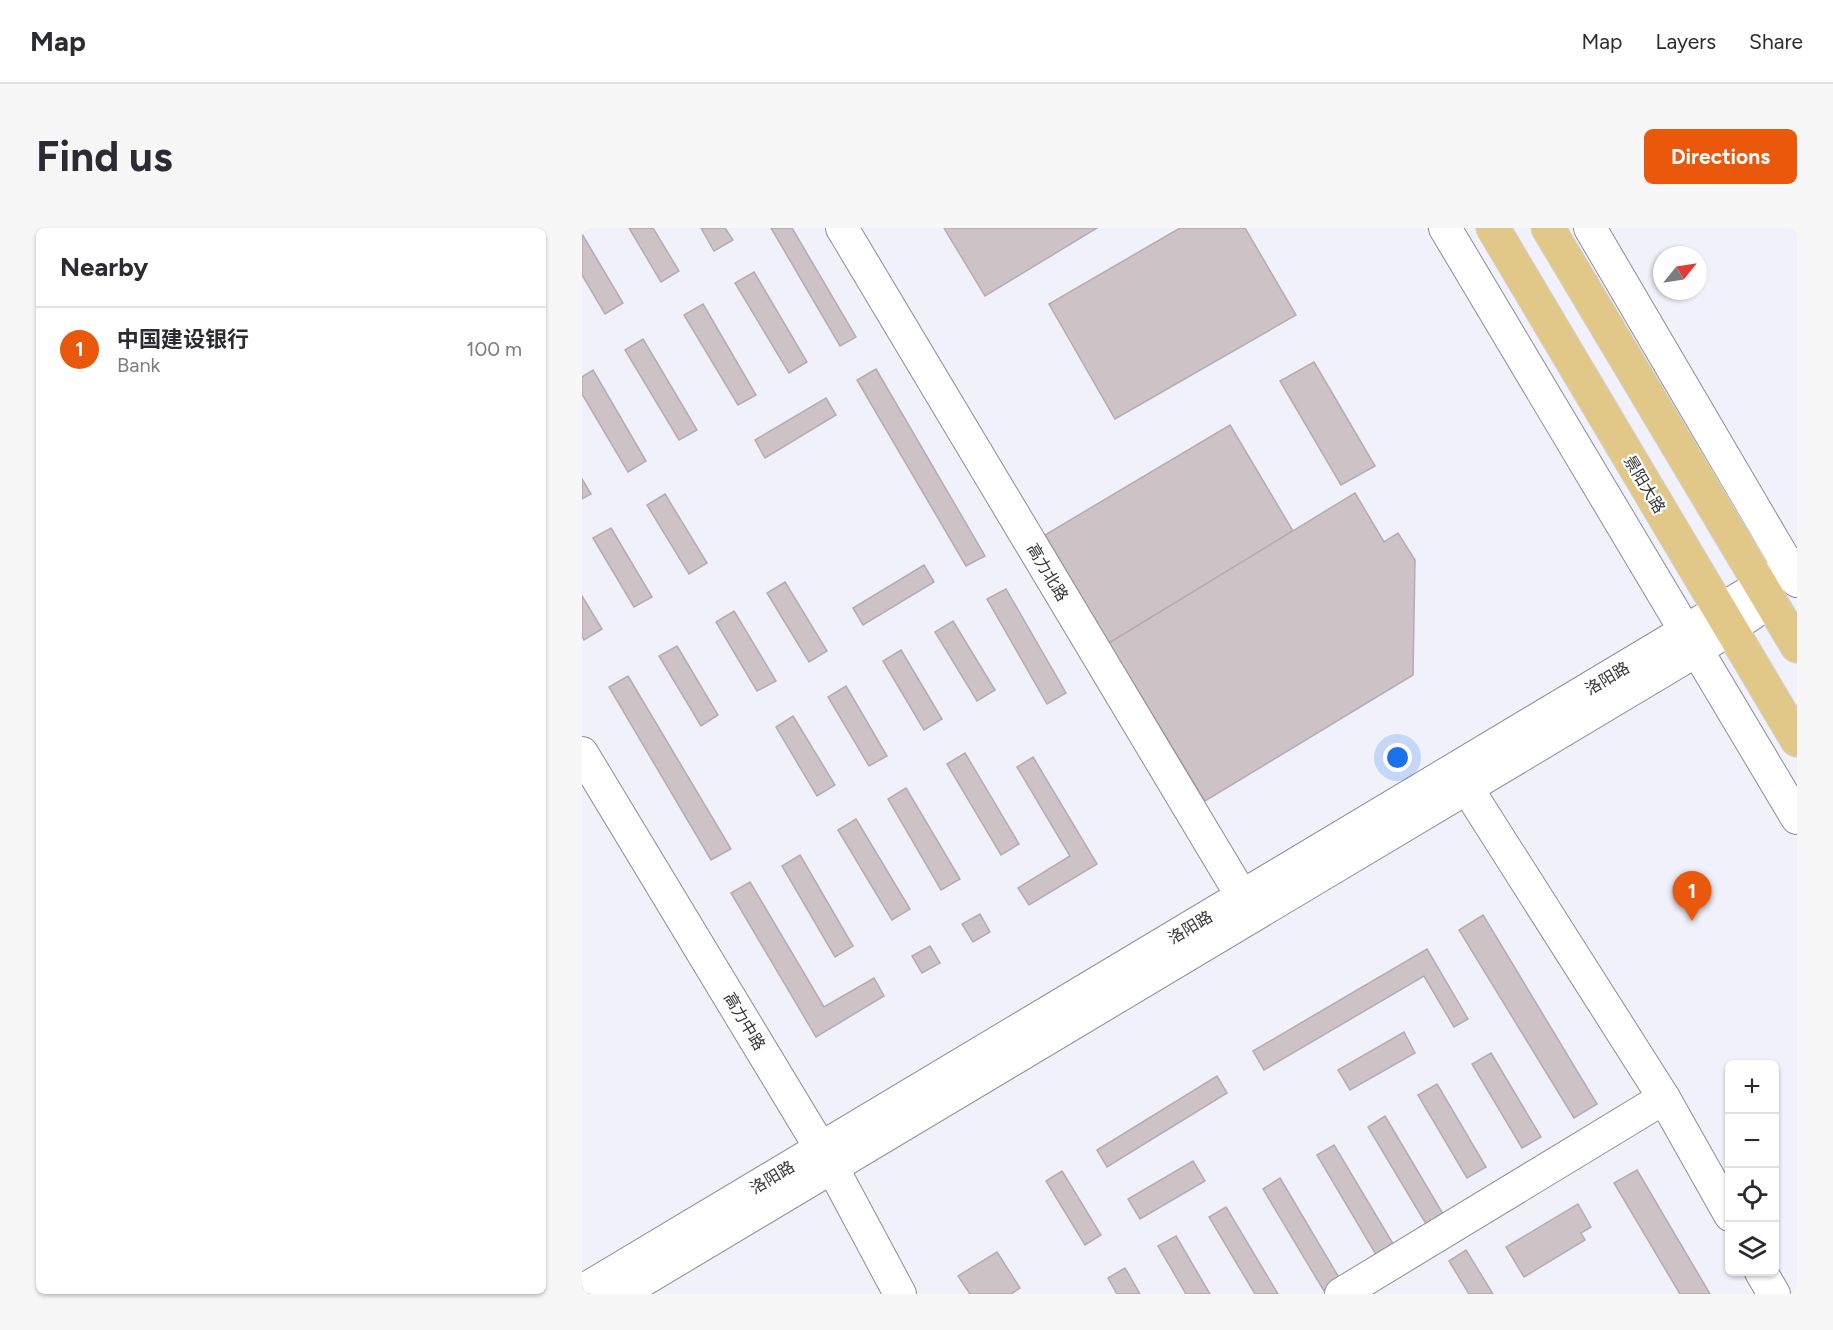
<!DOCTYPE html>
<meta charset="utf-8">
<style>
:root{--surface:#fff;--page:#f7f7f7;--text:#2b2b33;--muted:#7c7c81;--line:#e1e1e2;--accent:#ea580c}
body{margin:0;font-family:Figtree,"Noto Sans SC",sans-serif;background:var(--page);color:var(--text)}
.controls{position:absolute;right:18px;bottom:18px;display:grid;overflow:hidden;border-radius:9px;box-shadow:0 2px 4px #0004}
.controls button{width:54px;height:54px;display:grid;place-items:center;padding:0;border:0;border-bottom:2px solid var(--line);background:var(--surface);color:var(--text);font:30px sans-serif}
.compass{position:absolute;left:1071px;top:18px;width:54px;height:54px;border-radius:50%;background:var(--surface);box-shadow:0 2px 4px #0004;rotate:60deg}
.you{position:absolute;left:816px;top:530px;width:21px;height:21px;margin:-15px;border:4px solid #fff;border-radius:50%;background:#1a73e8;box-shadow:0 0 0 9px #1a73e833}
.badge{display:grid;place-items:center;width:39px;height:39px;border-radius:50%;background:var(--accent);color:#fff;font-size:20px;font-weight:700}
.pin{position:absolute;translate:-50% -50px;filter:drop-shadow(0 2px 3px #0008)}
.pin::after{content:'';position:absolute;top:32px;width:21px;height:18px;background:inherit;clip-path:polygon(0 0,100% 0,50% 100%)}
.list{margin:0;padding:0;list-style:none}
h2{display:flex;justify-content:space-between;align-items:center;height:78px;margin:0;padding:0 24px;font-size:26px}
h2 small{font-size:20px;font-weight:400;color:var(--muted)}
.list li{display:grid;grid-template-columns:39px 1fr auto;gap:18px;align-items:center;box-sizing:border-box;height:84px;padding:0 24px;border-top:2px solid var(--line)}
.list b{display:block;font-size:22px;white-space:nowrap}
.list p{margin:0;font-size:20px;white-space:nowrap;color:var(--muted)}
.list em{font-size:20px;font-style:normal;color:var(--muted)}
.icon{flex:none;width:33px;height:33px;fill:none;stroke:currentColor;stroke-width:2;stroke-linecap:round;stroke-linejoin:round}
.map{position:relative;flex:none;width:1215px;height:1066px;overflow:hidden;border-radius:9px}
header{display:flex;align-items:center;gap:36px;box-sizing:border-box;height:84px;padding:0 30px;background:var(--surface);border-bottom:2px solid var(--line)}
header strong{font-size:28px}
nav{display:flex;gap:33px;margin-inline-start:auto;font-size:21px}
.intro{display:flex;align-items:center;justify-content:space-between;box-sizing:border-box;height:144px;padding:0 36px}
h1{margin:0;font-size:42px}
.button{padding:15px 27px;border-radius:9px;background:var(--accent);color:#fff;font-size:21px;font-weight:700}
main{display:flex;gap:36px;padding:0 36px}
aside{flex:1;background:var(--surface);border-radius:9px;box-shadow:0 2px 4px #0004}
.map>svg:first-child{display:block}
.building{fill:#cdc3c7;stroke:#b5abb0;stroke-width:1.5}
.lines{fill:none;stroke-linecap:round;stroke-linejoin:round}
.minor-casing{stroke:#8d8d96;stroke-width:34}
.major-casing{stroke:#d2d2d3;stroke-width:35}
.minor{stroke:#fff;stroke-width:32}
.major{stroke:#e2c888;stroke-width:33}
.labels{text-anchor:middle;stroke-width:4.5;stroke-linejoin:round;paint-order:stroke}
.street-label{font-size:16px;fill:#333337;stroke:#fff}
</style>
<header>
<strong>Map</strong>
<nav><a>Map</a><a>Layers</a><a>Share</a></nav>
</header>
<div class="intro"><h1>Find us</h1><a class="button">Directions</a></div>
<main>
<aside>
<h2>Nearby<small></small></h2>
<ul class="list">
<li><span class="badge">1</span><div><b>中国建设银行</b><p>Bank</p></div><em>100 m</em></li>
</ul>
</aside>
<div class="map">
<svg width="1215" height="1066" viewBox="0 0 1215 1066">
<rect width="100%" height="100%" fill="#f1f1fb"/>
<g class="building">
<path d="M47,0h24l26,43 -18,11z"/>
<path d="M119,0h24l8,12 -19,11z"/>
<path d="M189,0h21l64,109 -16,9z"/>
<path d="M362,0h153l-112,68z"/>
<path d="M598,0h65l51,87 -181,104 -66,-115z"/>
<path d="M0,6l41,69 -18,11 -23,-39z"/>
<path d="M172,44l53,90 -18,11 -54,-90z"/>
<path d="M121,76l53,91 -18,10 -54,-90z"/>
<path d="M61,111l54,91 -18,10 -54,-90z"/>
<path d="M732,134l61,104 -34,19 -61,-104z"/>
<path d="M294,141l109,187 -19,10 -109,-186z"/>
<path d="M11,142l53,91 -18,11 -46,-78v-17z"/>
<path d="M244,170l10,17 -71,43 -10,-18z"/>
<path d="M648,197l63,106 -184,112 -64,-108z"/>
<path d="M0,251l9,15 -9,5z"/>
<path d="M773,265l29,49 14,-9 17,27 -2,115 -208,126 -96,-158z"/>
<path d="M83,266l42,69 -18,11 -42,-69z"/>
<path d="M29,300l41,69 -18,10 -41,-69z"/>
<path d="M342,337l10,17 -71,43 -10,-17z"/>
<path d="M203,354l42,69 -18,11 -42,-69z"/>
<path d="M424,361l60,104 -19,11 -60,-105z"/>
<path d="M0,368l20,33 -18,11 -2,-4z"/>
<path d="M152,383l42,70 -19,10 -41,-69z"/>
<path d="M371,393l42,69 -18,11 -42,-69z"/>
<path d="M95,418l41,69 -17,11 -42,-70z"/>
<path d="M319,422l41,69 -18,11 -41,-69z"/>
<path d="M46,448l103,173 -20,11 -102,-173z"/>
<path d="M264,458l41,70 -18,10 -41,-69z"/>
<path d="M211,488l42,69 -18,11 -41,-69z"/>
<path d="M383,525l54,91 -18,11 -54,-91z"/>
<path d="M451,529l64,107 -68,41 -11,-17 52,-32 -53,-89z"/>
<path d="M324,560l54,91 -19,11 -53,-91z"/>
<path d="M274,591l54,90 -18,11 -54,-90z"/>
<path d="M218,627l53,91 -18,11 -53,-91z"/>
<path d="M168,654l74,125 50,-29 10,18 -68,41 -85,-144z"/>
<path d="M398,686l10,18 -17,10 -11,-18z"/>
<path d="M901,687l114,189 -23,14 -115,-188z"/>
<path d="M348,718l10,17 -18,10 -10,-17z"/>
<path d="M845,721l41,70 -14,8 -30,-51 -160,94 -11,-19z"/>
<path d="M822,804l11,21 -65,37 -12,-20z"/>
<path d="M909,825l50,84 -19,11 -50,-84z"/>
<path d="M635,848l10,17 -120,74 -10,-17z"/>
<path d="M855,856l49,83 -19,11 -49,-83z"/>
<path d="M803,888l61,103 -17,10 -61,-102z"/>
<path d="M752,917l61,102 -17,11 -61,-103z"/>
<path d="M611,933l12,20 -65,38 -12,-20z"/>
<path d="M1055,942l73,124h-30l-66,-111z"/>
<path d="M480,943l39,64 -16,10 -39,-64z"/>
<path d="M698,950l61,103 -17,10 -61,-102z"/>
<path d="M996,976l13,23 -10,6 4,7 -61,37 -18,-30z"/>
<path d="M644,979l52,87h-23l-46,-77z"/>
<path d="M594,1008l34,58h-24l-28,-48z"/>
<path d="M884,1022l27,44h-24l-20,-33z"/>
<path d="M415,1024l23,36 -9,6h-41l-12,-18z"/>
<path d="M543,1040l15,26h-23l-9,-16z"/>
</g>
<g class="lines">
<g class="minor-casing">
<g id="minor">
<path d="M260,0l410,685"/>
<path d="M863,0l352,590"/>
<path d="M1008,0l207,353"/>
<path d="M0,525l250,414 68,127"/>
<path d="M885,560l197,310 66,117"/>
<path d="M1179,1044l13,22"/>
<path d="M0,1063l1215,-727"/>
<path d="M38,1066l1076,-643 57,-38"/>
<path d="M759,1066l323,-196"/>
</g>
</g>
<g class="major-casing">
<g id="major">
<path d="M911,0l304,512"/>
<path d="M966,0l249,418"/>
</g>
</g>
<use href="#minor" class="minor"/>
<use href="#major" class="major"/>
</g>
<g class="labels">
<g class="street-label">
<text transform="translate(1063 256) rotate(59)" y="6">景阳大路</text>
<text transform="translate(466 344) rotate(59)" y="6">高力北路</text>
<text transform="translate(1025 450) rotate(-31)" y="6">洛阳路</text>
<text transform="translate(608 699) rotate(-31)" y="6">洛阳路</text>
<text transform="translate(163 793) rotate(59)" y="6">高力中路</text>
<text transform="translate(190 949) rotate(-31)" y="6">洛阳路</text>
</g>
</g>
</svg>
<div class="controls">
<button>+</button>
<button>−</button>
<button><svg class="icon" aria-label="locate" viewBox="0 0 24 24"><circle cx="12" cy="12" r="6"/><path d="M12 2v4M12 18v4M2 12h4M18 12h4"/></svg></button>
<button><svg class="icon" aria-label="layers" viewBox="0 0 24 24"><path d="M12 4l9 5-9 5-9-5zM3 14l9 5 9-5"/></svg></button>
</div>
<svg class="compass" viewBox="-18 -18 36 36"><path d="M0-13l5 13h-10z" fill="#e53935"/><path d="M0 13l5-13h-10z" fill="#7c7c81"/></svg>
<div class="you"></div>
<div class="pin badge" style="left:1110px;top:693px">1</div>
</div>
</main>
